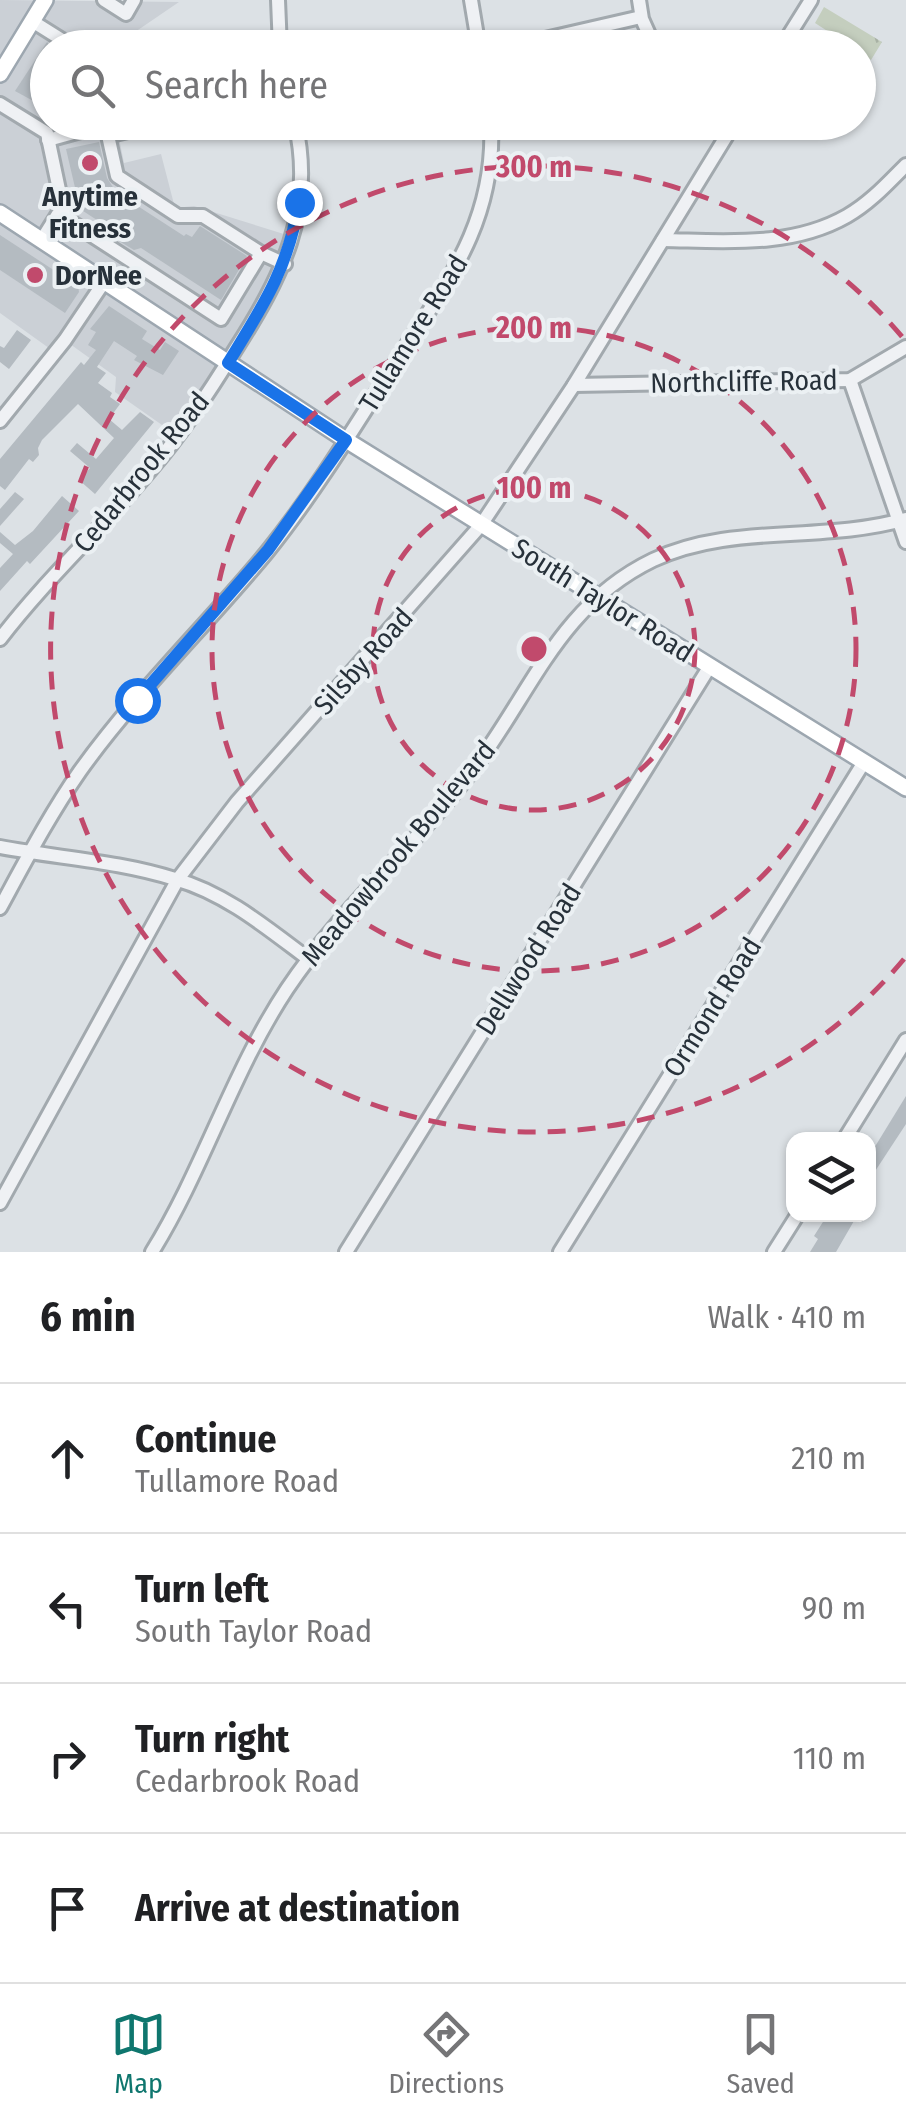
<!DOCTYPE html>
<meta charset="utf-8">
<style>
:root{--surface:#fff;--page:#f6f6f6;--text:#202124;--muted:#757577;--line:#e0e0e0;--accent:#0f766e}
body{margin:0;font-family:"Fira Sans Condensed",sans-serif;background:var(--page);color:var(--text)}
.controls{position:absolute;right:30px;bottom:30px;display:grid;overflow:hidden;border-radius:20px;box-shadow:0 2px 8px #0004}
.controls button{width:90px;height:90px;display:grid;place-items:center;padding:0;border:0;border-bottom:2px solid var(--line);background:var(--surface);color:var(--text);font:50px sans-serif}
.stop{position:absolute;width:30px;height:30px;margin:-22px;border:8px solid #1a73e8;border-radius:50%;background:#fff}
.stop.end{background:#1a73e8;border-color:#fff;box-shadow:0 2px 10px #0008}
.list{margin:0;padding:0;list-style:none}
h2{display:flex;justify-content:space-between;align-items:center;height:130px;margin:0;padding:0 40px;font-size:42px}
h2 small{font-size:32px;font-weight:400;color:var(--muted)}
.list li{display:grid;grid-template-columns:65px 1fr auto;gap:30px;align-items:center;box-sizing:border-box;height:150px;padding:0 40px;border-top:2px solid var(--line)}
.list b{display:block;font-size:38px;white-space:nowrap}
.list p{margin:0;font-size:32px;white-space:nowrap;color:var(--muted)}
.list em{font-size:32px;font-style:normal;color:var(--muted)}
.icon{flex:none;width:55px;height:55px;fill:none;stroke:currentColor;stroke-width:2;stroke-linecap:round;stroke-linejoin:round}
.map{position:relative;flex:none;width:906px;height:1252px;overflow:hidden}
.search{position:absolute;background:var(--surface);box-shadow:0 2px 8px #0004;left:30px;right:30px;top:30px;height:110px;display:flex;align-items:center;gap:25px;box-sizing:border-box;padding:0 35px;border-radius:55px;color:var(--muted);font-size:38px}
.sheet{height:730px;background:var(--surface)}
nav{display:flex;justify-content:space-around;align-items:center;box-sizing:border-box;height:140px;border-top:2px solid var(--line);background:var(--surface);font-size:28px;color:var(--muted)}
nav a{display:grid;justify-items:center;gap:5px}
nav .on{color:var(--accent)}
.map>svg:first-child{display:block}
.built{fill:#cbd0d6}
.park{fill:url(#park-tufts)}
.building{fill:#b4bbc1}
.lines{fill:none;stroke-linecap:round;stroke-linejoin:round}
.minor-casing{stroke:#a2a9ae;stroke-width:18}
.major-casing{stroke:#9da7b0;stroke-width:20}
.minor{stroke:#eff1f4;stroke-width:12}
.major{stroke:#fff;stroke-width:15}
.route{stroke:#1a73e8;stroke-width:12}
.ring{fill:none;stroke:#c14a6c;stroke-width:5;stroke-dasharray:18 12}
.poi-dot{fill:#c14a6c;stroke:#ebf0f3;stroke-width:4}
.labels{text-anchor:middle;stroke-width:8;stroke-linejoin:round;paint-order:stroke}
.poi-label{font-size:28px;font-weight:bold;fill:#27313a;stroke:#ebf0f3}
.street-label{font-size:28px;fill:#27313a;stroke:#ebf0f3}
.centre{fill:#c14a6c;stroke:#ebf0f3;stroke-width:5}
.ring-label{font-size:30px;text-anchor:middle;font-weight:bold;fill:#c14a6c;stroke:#ebf0f3;stroke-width:8;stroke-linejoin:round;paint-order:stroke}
</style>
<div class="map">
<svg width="906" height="1252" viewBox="0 0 906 1252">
<defs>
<pattern id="park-tufts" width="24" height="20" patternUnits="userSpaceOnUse" patternTransform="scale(2.5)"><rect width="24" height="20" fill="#c4cebe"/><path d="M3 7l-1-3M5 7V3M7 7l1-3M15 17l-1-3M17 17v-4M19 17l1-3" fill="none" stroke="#a8b1a4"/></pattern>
</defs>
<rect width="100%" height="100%" fill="#dce1e5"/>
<path class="built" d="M0,0l179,2 -66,45 -65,1v74l68,1 8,40 37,-9 14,54 19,-2 93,29 -24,59 -91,138 -57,-40 1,-15 -46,-33 -10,12 -60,-43z"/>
<path class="park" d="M824,7l58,35 -11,18 -12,-8 -1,-4 -6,-1 -37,-24z"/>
<g class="building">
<path d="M47,42l1,1v66l-33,-18z"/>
<path d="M99,142l8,36 9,14 68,44 2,-2 6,3 8,-11 47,30 -26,44 -80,-52 -7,2 -15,-9 1,-6 -40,-26 -14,-60z"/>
<path d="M0,235l78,51 1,6 -14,21 -65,-43z"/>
<path d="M109,306l38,25 -5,8 18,11 5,-8 14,9 -16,24 -29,-15 3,-4 -23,-15 -17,26 9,6 -8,10 14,10 -2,4 10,7 -11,15 13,11 18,-18 14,10 -59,72 -16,-14 11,-12 -20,-17 7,-8 19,16 18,-21 -36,-34 -36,36 -4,8 1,7 -6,7 -4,-3 -24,31 -5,-4v-27l81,-97 3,3 12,-15 -8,-5 8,-13 -6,-3z"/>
<path d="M17,330l14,10 -22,29 -9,-7v-16l4,2z"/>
<path d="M15,492l9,7 -24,27v-17z"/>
<path d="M62,496l17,15 -49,53 -3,-3 -27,30v-23l13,-14 -13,-11v-11l15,13 18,-14z"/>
<path d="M906,1096v28l-38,58v-24z"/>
<path d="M828,1214h30l-22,38h-26l8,-13 -4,-3z"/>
</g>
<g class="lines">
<g class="minor-casing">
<g id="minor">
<path d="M104,0l22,14 8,-14"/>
<path d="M278,0l2,48"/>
<path d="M471,0l8,48"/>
<path d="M639,0l3,19 13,29"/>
<path d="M32,21l43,27"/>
<path d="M506,48l135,-31"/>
<path d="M781,48l30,-48"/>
<path d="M0,104l47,29 18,85 156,101 40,-66 24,11"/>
<path d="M105,122l12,54 61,40h25l58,37"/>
<path d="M115,134l52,-12"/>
<path d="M48,140l58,-16"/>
<path d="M663,240c62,1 128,8 184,-24 23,-13 41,-33 59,-51"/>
<path d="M41,241l17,-27"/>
<path d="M850,380l56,162"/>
<path d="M574,385l276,-5 56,-33"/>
<path d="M0,421l65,-81 39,-58"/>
<path d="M0,639c46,-60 103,-112 152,-171 31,-36 58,-77 83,-118 46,-72 81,-139 60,-228"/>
<path d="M0,847c58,11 118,14 175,32 50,14 92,49 132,79"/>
<path d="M0,908c25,-46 50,-94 80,-137 56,-78 126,-145 187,-219 49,-61 90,-129 132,-195 50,-77 97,-138 92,-235"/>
<path d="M844,1140l62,-100"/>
<path d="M0,1203l178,-324 59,-77 244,-277 93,-140 161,-263"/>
<path d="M152,1252c52,-84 80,-180 135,-263 55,-83 132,-146 191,-226 56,-77 84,-159 175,-203 78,-37 169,-17 253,-41"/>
<path d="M346,1252l364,-586"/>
<path d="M560,1252l304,-490"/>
<path d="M774,1252l24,-38"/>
</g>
</g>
<g class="major-casing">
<g id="major">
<path d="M0,74l45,-74"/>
<path d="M0,213l346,227 560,348"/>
</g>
</g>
<use href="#minor" class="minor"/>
<use href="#major" class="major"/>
</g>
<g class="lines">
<path class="route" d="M137,700l131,-150 78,-110 -118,-77c35,-57 60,-94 71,-161"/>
</g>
<g class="ring">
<circle cx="534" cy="649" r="161"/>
<circle cx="534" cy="649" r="322"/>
<path d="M904 959A483 483 0 1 1 904 339"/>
</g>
<g class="poi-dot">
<circle cx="90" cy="163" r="10"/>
<circle cx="35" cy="275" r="10"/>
</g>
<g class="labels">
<g class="poi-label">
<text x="90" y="206">Anytime<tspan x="90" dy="32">Fitness</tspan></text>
<text x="55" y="285" text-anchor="start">DorNee</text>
</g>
<g class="street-label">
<text transform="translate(413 333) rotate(-58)" y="10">Tullamore Road</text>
<text transform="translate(744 381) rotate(-1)" y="10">Northcliffe Road</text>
<text transform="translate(141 472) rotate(-51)" y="10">Cedarbrook Road</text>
<text transform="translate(603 600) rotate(32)" y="10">South Taylor Road</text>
<text transform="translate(363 661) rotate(-48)" y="10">Silsby Road</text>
<text transform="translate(398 853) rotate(-50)" y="10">Meadowbrook Boulevard</text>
<text transform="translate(528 959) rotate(-58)" y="10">Dellwood Road</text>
<text transform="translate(712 1007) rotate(-58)" y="10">Ormond Road</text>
</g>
</g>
<circle cx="534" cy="649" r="15" class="centre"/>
<g class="ring-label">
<text x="534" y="177">300 m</text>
<text x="534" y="338">200 m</text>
<text x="534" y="498">100 m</text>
</g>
</svg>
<div class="controls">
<button><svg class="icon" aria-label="layers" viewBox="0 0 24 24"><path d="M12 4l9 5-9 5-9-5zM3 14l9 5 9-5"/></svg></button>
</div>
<div class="stop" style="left:137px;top:700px"></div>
<div class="stop end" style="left:299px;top:202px"></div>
<div class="search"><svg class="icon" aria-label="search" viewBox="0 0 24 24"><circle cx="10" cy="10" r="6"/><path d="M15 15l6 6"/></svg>Search here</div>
</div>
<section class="sheet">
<h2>6 min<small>Walk · 410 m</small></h2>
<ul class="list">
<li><svg class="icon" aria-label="ahead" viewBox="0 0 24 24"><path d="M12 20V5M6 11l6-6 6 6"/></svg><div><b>Continue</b><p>Tullamore Road</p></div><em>210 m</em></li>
<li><svg class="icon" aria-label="left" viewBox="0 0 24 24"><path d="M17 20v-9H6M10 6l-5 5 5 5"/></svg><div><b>Turn left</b><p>South Taylor Road</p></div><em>90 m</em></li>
<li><svg class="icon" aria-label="right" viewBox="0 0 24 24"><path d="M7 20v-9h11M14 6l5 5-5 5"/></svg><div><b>Turn right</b><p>Cedarbrook Road</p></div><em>110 m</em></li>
<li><svg class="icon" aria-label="arrive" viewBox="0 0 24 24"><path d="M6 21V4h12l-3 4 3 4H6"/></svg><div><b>Arrive at destination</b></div></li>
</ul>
</section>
<nav>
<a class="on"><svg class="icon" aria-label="map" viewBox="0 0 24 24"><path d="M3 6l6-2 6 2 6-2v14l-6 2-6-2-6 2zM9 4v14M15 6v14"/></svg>Map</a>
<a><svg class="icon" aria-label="directions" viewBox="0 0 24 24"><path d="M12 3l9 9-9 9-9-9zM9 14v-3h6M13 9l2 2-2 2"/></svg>Directions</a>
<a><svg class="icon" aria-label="saved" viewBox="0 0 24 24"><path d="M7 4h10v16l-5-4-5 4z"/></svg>Saved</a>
</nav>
